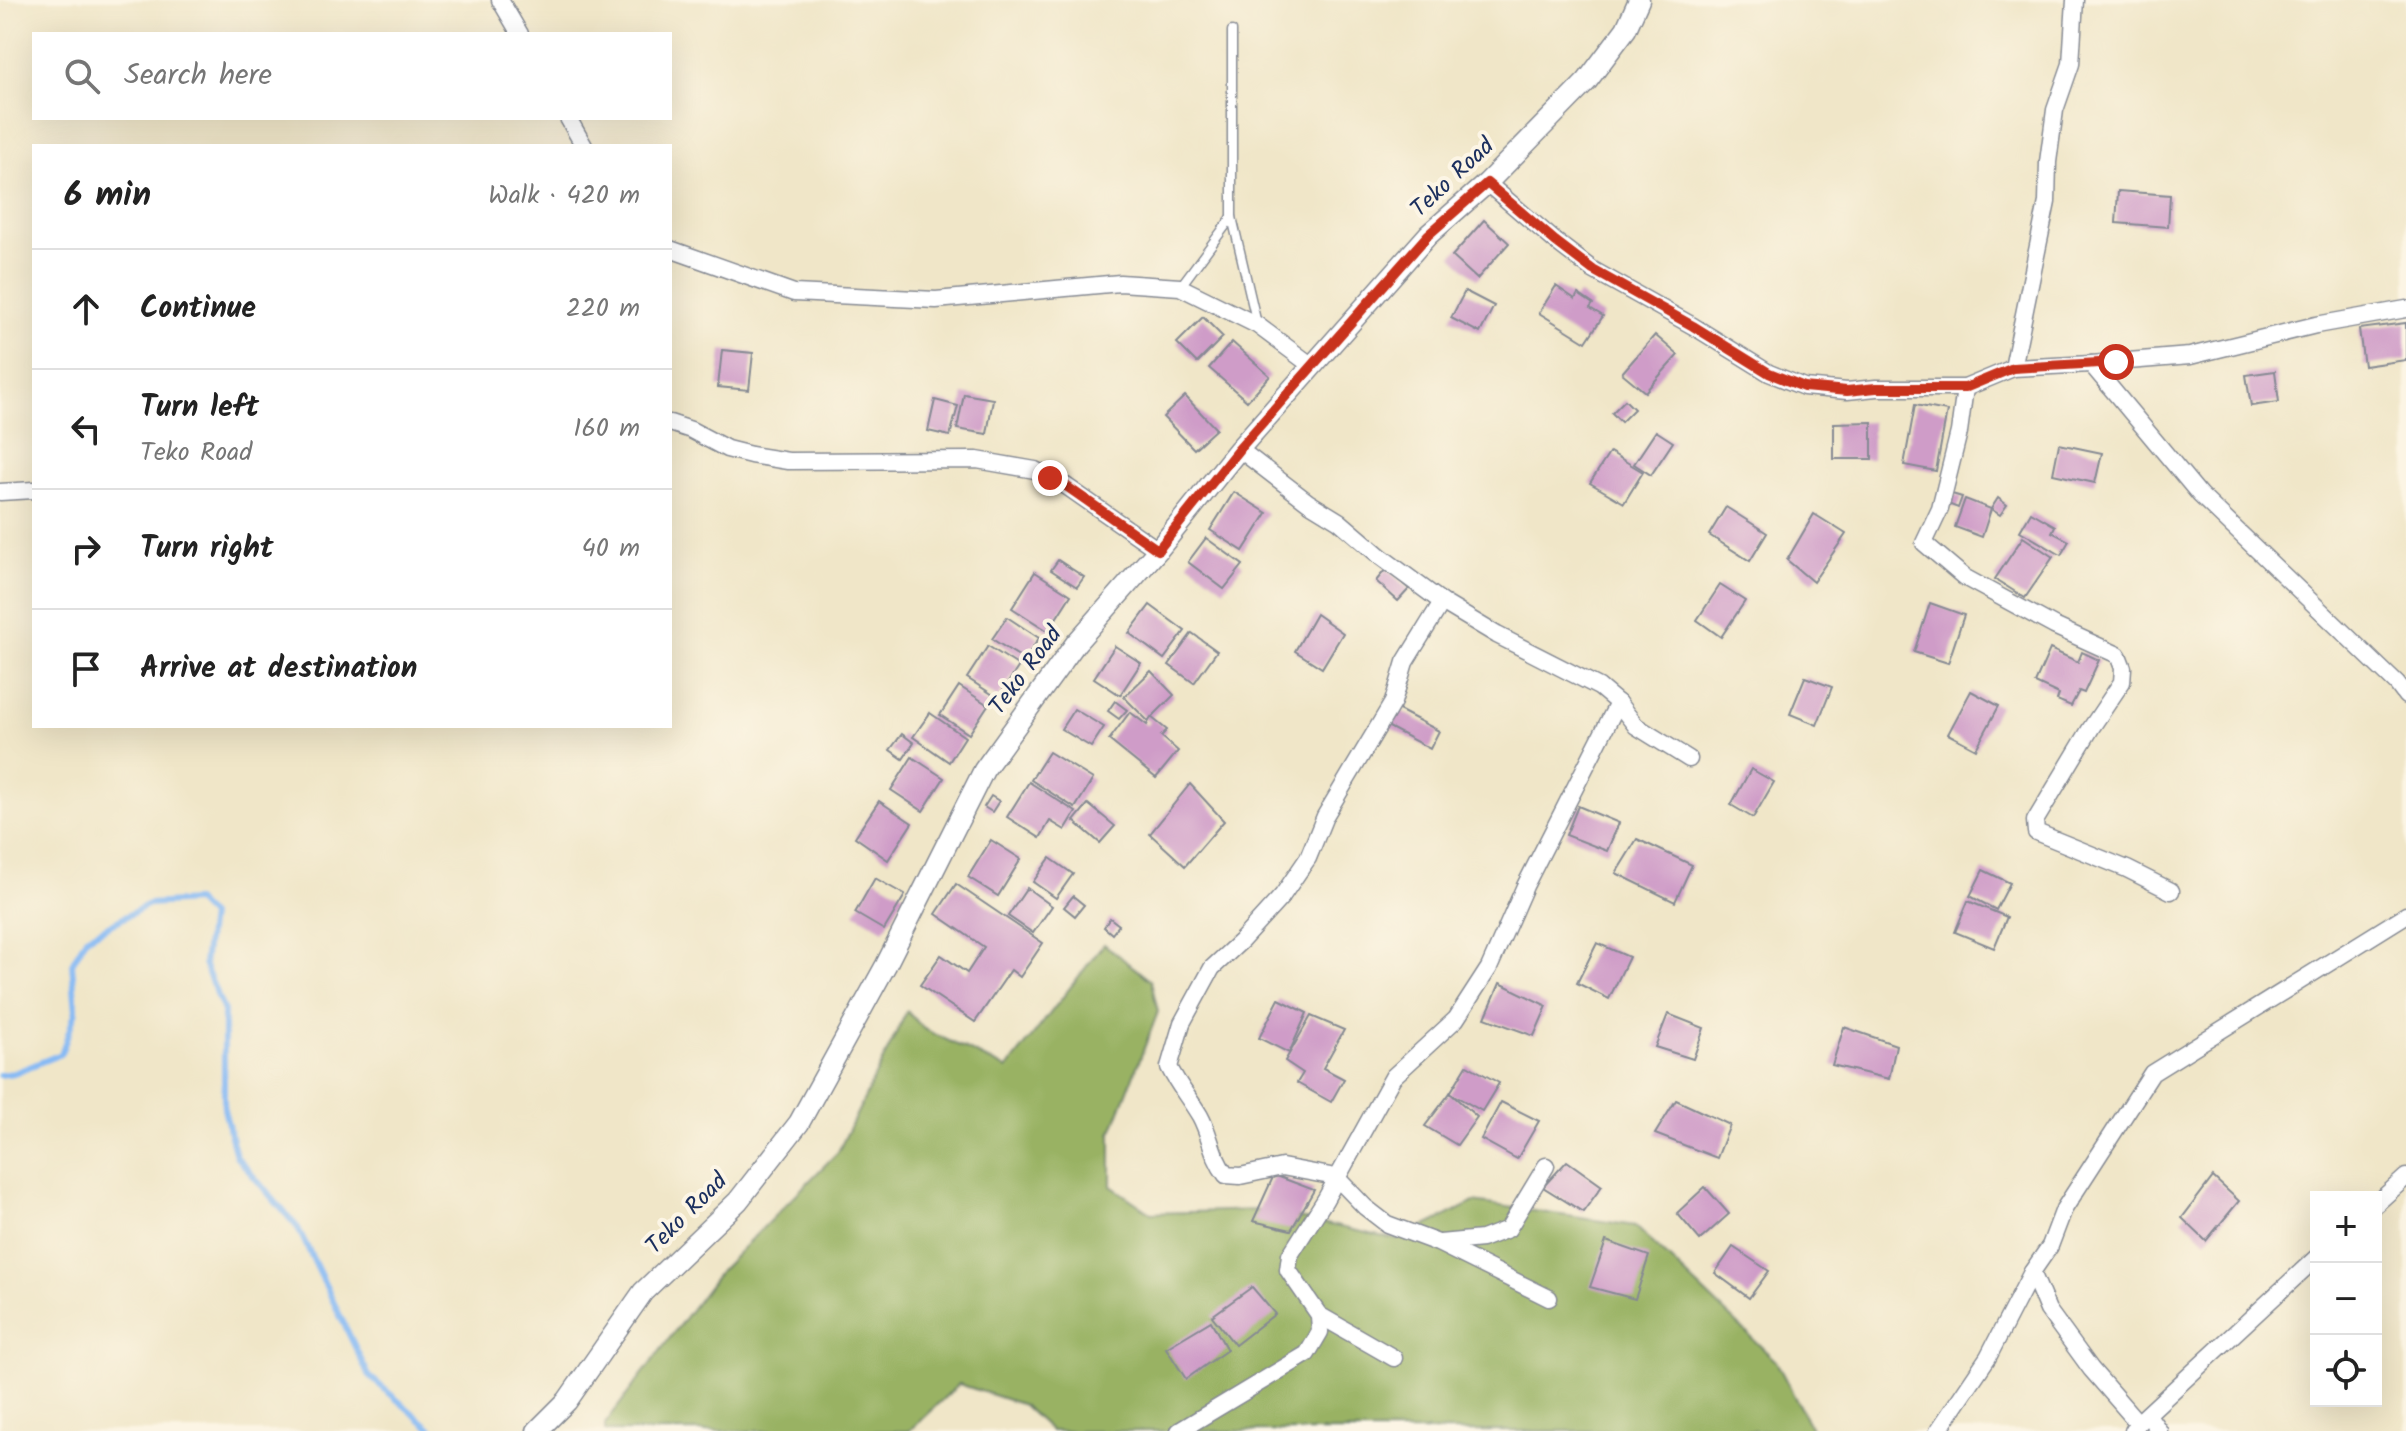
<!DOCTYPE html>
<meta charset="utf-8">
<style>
:root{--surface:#fff;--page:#f6f6f6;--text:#222;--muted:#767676;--line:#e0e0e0}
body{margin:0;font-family:Kalam,sans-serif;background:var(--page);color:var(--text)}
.controls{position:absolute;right:24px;bottom:24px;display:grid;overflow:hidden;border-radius:0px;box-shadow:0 8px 32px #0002}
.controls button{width:72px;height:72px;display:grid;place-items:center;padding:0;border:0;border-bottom:2px solid var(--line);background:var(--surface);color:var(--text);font:40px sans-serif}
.stop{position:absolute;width:24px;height:24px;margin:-18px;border:6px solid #c8321e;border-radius:50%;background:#fff}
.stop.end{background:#c8321e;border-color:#fff;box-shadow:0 2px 8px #0008}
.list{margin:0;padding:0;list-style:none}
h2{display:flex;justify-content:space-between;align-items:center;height:104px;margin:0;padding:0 32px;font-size:34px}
h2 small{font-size:26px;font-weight:400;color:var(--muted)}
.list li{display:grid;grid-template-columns:52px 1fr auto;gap:24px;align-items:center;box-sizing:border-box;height:120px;padding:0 32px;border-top:2px solid var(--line)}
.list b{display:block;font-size:30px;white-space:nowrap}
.list p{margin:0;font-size:26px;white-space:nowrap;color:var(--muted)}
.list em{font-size:26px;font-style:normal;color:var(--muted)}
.icon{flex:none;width:44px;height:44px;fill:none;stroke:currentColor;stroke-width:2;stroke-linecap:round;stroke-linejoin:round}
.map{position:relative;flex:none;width:2406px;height:1431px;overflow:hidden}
.search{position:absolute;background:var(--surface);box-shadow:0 8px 32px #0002;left:32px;top:32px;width:640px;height:88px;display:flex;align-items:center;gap:20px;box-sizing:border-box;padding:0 28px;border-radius:0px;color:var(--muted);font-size:30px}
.panel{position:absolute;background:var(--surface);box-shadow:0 8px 32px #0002;left:32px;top:144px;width:640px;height:584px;border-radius:0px}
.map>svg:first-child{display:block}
.forest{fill:#99b263;stroke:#5a7060;stroke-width:2}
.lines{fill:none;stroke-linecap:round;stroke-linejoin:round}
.stream{stroke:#86baf4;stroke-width:6}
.building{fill:#cf9cc8}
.service-casing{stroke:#868a93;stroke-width:11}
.minor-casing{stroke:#868a93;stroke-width:19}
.tertiary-casing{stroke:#868a93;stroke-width:23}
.service{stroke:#fff;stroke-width:8}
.minor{stroke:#fff;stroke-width:16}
.tertiary{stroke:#fff;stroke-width:20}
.route{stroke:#c8321e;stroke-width:10}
.labels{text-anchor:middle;stroke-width:8;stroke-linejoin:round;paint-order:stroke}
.street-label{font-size:24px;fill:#1b2f5e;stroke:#fcf5e5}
</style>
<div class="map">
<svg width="2406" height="1431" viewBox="0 0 2406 1431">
<rect width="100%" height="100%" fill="#fcf5e5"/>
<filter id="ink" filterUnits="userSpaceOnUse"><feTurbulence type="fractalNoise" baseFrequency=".0125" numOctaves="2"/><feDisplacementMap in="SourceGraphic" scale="16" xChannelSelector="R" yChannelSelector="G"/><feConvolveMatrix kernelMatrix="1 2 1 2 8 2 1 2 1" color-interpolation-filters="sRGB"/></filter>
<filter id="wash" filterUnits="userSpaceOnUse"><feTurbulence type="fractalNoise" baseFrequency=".006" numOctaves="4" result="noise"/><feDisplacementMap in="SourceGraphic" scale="32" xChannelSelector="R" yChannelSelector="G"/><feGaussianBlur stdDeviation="1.8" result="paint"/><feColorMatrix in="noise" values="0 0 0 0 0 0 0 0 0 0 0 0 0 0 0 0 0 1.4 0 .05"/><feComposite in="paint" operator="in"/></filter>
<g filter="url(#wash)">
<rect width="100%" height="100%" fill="#f0e6c8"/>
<path class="forest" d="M1104,944l47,37 7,31 -47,122v52l40,27 112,-3 135,30 76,-38 161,24 141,135 35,68 -1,2h-759l-28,-26 -64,-21 -50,47h-304v-7l116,-154 117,-118 69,-141 17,18 83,40z"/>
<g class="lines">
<path class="stream" d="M0,1075l14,-2 47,-19 15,-43 -4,-47 14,-26 63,-34 46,-3 15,15 -6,48 20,47v98l12,47 62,72 71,148 65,55"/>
</g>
<g id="blocks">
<g class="building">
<path d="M2118,191l52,4 -2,32 -52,-4z"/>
<path d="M1484,220l25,23 -32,36 -25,-23z"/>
<path d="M1556,286l19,13 3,-5 15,10 -3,4 13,8 -17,26 -47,-29z"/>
<path d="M1465,291l29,15 -14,27 -29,-15z"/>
<path d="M1203,317l20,20 -26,26 -20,-20z"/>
<path d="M2406,323v37l-42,6 -5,-37z"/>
<path d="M1655,335l23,20 -33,37 -23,-19z"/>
<path d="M1232,342l38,34 -23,25 -38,-33z"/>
<path d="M722,350l31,3 -4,37 -31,-3z"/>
<path d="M2275,371l4,31 -28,4 -5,-31z"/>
<path d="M964,394l29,5 -6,35 -30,-5z"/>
<path d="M1185,396l31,33 -22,20 -31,-32z"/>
<path d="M935,400l23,6 -8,30 -22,-5z"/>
<path d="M1625,400l9,9 -13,13 -9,-9z"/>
<path d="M1915,405l32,6 -11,60 -32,-6z"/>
<path d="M1872,422v37h-38v-36z"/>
<path d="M1656,431l17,11 -22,33 -17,-11z"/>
<path d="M2059,444l43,9 -7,30 -42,-9z"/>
<path d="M1610,452l33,20 -19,31 -34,-20z"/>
<path d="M1234,492l33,21 -24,38 -33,-21z"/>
<path d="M1952,494l10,3 -4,11 -10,-4z"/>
<path d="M1998,498l9,7 -7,10 -9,-6z"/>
<path d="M1965,499l26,10 -9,28 -27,-10z"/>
<path d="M1726,507l41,26 -17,28 -41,-26z"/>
<path d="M2031,512l24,14 -3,6 17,9 -8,14 -41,-24z"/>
<path d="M1814,514l32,20 -33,48 -26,-22z"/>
<path d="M2023,537l30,20 -28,41 -30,-19z"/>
<path d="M1206,538l37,27 -19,24 -36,-27z"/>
<path d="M1058,560l26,17 -7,10 -26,-17z"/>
<path d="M1386,569l23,20 -11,12 -22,-20z"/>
<path d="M1035,572l36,23 -23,36 -36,-23z"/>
<path d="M1720,585l25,16 -24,36 -24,-17z"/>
<path d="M1930,603l34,12 -16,48 -34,-11z"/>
<path d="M1150,605l35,26 -21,28 -35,-26z"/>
<path d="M1316,614l27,19 -21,35 -27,-17z"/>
<path d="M1007,617l32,21 -14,22 -33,-21z"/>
<path d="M1192,633l25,18 -23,32 -25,-18z"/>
<path d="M988,646l31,20 -21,32 -31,-20z"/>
<path d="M1115,646l26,17 -21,32 -26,-17z"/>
<path d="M2050,649l28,13 4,-10 17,8 -15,33 -5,-2 -8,15 -14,-6 2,-6 -24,-11z"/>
<path d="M1151,671l23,24 -26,26 -24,-24z"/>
<path d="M1805,677l27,10 -15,38 -27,-11z"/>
<path d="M959,686l29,19 -19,29 -29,-19z"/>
<path d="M1971,691l28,15 -23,43 -28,-15z"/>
<path d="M1115,701l12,9 -8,9 -11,-8z"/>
<path d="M1074,709l30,18 -13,20 -30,-18z"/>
<path d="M1397,709l42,22 -9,18 -43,-23z"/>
<path d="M1130,712l17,13 4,-8 16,13 -6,6 17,15 -22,27 -47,-38z"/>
<path d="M930,713l35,24 -16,25 -36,-25z"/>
<path d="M902,734l12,9 -11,16 -13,-9z"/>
<path d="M1049,752l44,27 -18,29 -44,-28z"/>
<path d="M912,757l32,21 -21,33 -32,-21z"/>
<path d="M1751,769l23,13 -21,36 -22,-13z"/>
<path d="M1029,782l47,30 -11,18 -15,-9 -10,17 -33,-21z"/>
<path d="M1190,784l34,37 -39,45 -35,-32z"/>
<path d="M991,796l8,5 -7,11 -8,-5z"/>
<path d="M879,801l33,22 -24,37 -33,-23z"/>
<path d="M1088,804l27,22 -15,17 -26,-22z"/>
<path d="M1578,806l41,17 -12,28 -41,-16z"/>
<path d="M1637,839l55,26 -17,37 -59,-29z"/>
<path d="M991,840l30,19 -23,37 -30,-19z"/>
<path d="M1050,858l23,16 -17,24 -23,-16z"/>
<path d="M1983,870l27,13 -14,27 -26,-14z"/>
<path d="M875,878l30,17 -21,35 -29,-17z"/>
<path d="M956,884l87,59 -23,34 -9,-7 -36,52 -55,-37 21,-30 26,18 17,-26 -48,-33z"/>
<path d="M1027,888l25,18 -19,27 -25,-17z"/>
<path d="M1073,896l11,9 -9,11 -11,-9z"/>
<path d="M1968,901l39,16 -13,31 -39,-16z"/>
<path d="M1110,918l9,7 -7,9 -8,-7z"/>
<path d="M1597,943l32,14 -20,42 -32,-16z"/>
<path d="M1500,983l47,23 -13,30 -49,-18z"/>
<path d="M1279,999l28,14 -18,40 -30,-15z"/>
<path d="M1668,1014l36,14 -11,31 -38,-12z"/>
<path d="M1311,1016l33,14 -21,38 21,11 -13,23 -34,-19 6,-10 -18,-12z"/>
<path d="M1844,1027l52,18 -7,34 -57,-14z"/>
<path d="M1467,1065l32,18 -17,28 -32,-18z"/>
<path d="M1450,1093l27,24 -20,28 -32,-19z"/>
<path d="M1676,1100l54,25 -13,33 -62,-24z"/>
<path d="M1501,1102l38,19 -22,38 -36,-20z"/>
<path d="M1567,1161l35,25 -19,26 -40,-25z"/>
<path d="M1274,1175l40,15 -23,40 -38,-9z"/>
<path d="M2213,1177l26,24 -33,40 -24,-23z"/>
<path d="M1705,1187l24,27 -29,26 -23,-27z"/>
<path d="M1606,1241l43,15 -14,43 -45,-12z"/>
<path d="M1733,1247l36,24 -20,27 -34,-25z"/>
<path d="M1252,1287l23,27 -40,31 -23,-29z"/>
<path d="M1211,1321l16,29 -41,29 -20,-31z"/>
</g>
</g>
</g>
<g filter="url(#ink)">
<use href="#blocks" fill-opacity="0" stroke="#868a93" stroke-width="2"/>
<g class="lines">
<g class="service-casing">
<g id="service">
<path d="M1232,31v186l25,107"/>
<path d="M1180,287l52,-70"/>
</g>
</g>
<g class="minor-casing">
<g id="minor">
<path d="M500,0l20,34"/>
<path d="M568,118l16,28"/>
<path d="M1487,183l68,58 38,29 100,56 76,47 35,14 43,4 29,-3h89l48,-20 78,-4 99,-8 126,-31 90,-16"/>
<path d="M670,249l124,44 142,7 184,-17 60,4 77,38 55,41"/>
<path d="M2091,364l109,131 197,189 9,12"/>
<path d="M2013,368l34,-166 1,-40 7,-52 16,-46 4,-64"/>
<path d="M1965,388l-6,44 -19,77 -16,34 40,34 90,49 64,29 5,13 -1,14 -31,46 -56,93 1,11 91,37 44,22"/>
<path d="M670,423l21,7 36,19 24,6 37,6 189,-1 58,10 31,16 92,64"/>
<path d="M1239,449l69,53 31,19 42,36 61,45 55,33 102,52 19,16 18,23 53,33"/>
<path d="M0,492l34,-2"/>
<path d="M1442,602l-37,60 -12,40 -68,114 -17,42 -26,38 -41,45 -29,27 -30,55 -13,44c9,18 21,32 31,49 11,20 11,39 26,59l14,1 42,-9 54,10 29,30 22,17 51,19 111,55"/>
<path d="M2376,1204l30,-27"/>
<path d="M1440,1243l42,-4 26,-10 38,-63"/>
<path d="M2032,1272l16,38 43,59 47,54"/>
<path d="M1319,1315l75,43"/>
<path d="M2148,1415l11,16"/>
<path d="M1179,1431l128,-77 13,-22 -1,-17 -31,-45 2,-15 35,-55 68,-123 63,-58 33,-51 36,-82 93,-183"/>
<path d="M1938,1431l50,-74 44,-85 18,-26 14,-37 88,-136 254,-158"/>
<path d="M2133,1431l5,-8 178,-165"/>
</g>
</g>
<g class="tertiary-casing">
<path id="tertiary" d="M537,1431l30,-30 76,-109 95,-91 61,-78 87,-158 98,-195 92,-127 82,-93 81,-101 189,-214 59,-52 100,-102 39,-52 13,-29"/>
</g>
<use href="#service" class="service"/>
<use href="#minor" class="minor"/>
<use href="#tertiary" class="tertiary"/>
</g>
</g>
<g class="lines" filter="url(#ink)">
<path class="route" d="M1050,478l16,8 92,64 81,-101 189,-214 59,-52 68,58 38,29 100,56 76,47 35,14 43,4 29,-3h89l48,-20 103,-6"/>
</g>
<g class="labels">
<g class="street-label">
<text transform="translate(1452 177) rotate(-43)" y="8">Teko Road</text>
<text transform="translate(1025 670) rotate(-53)" y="8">Teko Road</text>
<text transform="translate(686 1213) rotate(-45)" y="8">Teko Road</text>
</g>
</g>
</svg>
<div class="controls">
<button>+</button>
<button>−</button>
<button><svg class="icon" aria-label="locate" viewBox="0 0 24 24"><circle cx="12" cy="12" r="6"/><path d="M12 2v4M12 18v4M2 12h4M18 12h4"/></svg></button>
</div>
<div class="stop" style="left:2116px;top:362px"></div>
<div class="stop end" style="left:1050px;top:478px"></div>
<div class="search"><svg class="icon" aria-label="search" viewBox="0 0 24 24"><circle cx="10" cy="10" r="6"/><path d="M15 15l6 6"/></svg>Search here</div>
<section class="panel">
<h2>6 min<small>Walk · 420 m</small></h2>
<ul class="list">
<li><svg class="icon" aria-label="ahead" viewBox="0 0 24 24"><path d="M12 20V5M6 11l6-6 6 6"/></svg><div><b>Continue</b></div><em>220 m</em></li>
<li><svg class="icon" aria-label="left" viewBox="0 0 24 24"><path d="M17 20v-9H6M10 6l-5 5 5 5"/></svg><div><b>Turn left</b><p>Teko Road</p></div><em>160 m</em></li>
<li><svg class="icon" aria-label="right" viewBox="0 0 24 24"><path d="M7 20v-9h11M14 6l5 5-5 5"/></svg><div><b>Turn right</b></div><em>40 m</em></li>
<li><svg class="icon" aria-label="arrive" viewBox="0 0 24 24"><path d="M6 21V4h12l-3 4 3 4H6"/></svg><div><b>Arrive at destination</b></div></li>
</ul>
</section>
</div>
